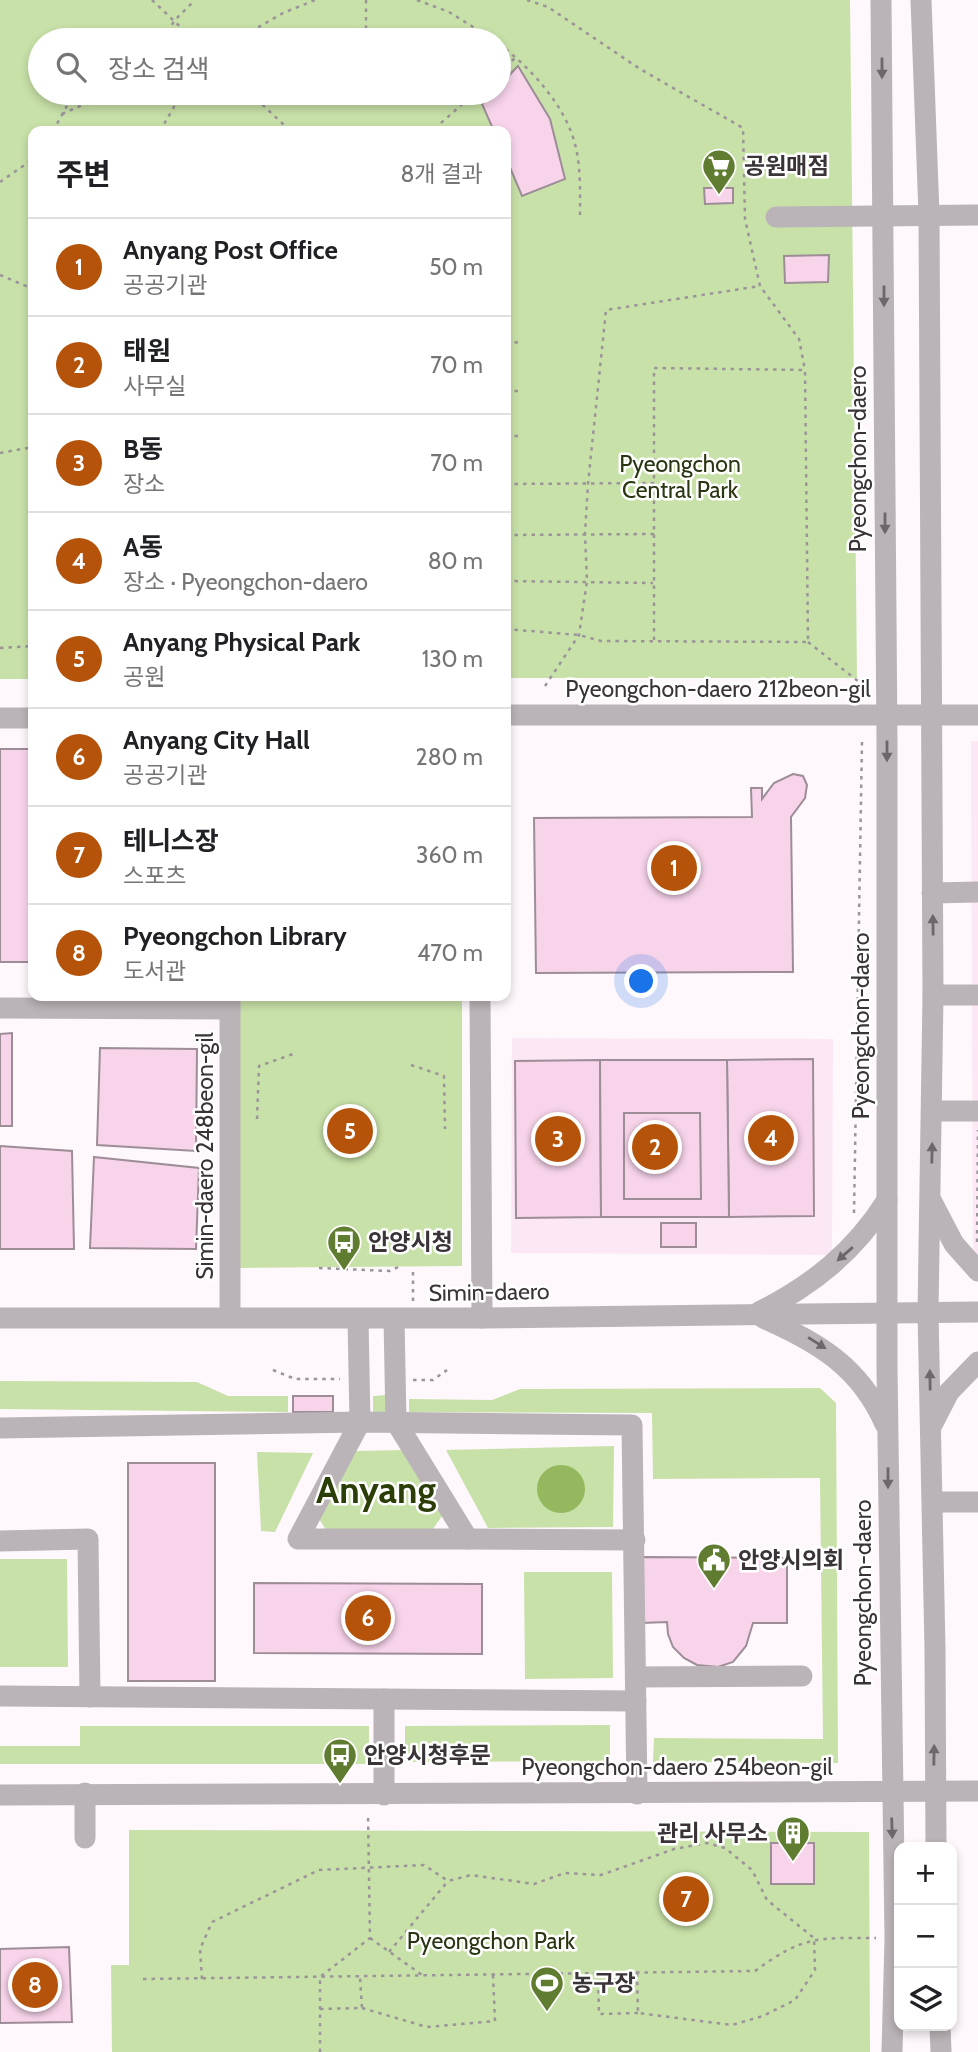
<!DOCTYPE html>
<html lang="ko">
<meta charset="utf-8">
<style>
:root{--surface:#fff;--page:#f6f6f6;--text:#202124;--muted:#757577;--line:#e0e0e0;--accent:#b45309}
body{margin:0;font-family:Cabin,"Noto Sans KR",sans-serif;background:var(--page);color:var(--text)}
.controls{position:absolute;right:21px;bottom:21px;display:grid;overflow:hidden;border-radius:14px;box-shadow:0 4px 10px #0003}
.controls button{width:63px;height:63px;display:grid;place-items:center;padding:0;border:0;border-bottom:2px solid var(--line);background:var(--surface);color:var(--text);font:35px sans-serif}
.you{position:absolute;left:642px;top:982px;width:24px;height:24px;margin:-18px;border:5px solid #fff;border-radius:50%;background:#1a73e8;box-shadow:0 0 0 10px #1a73e833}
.badge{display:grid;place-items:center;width:46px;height:46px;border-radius:50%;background:var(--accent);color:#fff;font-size:23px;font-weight:700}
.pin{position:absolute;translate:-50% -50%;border:4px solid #fff;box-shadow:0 2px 7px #0006}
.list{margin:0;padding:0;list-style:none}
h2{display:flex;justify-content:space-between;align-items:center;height:91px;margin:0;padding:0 28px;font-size:30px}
h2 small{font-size:23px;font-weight:400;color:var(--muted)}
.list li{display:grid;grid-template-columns:46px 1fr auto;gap:21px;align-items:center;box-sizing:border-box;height:98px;padding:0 28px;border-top:2px solid var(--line)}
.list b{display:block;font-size:26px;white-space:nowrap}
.list p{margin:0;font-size:23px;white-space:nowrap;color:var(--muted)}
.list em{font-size:23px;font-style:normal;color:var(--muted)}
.icon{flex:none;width:38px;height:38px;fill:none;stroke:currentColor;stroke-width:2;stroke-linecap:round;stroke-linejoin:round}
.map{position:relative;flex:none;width:978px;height:2052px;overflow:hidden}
.search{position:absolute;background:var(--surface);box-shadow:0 4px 10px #0003;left:28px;top:28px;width:483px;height:77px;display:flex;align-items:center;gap:18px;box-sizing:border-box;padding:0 24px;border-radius:38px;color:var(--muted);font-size:26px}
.panel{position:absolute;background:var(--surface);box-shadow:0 4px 10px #0003;left:28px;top:126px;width:483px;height:875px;border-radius:14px}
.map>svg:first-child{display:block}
.built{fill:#fce8f5}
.green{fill:#c8e1a8;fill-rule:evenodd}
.water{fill:#95b85e}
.building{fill:#f8d4eb;stroke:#9d8d97;stroke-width:2}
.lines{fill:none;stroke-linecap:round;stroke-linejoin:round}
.path{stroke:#9b9499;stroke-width:2.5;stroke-dasharray:3.5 5;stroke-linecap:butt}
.minor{stroke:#bab3b7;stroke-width:21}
.oneway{fill:#6d666a}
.labels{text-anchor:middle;stroke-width:5;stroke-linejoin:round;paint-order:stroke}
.poi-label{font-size:23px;font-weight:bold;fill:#3a3337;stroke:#fff;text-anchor:start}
.street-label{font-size:23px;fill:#3a3337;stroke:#fff}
.park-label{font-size:23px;fill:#283611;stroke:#fff}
.town-label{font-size:37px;font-weight:bold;fill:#2c3e08;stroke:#fff}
</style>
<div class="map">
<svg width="978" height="2052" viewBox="0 0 978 2052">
<rect width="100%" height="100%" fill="#fef7fc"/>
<g class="built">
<path d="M971,741h7v526h-5z"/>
<path d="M512,1038l321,1 -1,216 -321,-2z"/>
</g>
<g class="green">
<path d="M0,0h850l7,678h-351v-547h-473v548h-33zM40,40h459v53h-459z"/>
<path d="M237,996h225v270l-223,2z"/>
<path d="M0,1381l197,1 31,14h60v16l-288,-3z"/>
<path d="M820,1388l16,15 2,360 -185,-1 1,-24 169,1 -3,-261 -167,1 -1,-66 -243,-1v-13l83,1 28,-11z"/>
<path d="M386,1395v18h-13v-17z"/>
<path d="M614,1446l-1,81 -125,1 -42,-78z"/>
<path d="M405,1450l37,66 -9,13 -107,1 -8,-13 38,-66z"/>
<path d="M257,1452l56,1 -38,79 -14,-1z"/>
<path d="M0,1559h67l1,108h-68z"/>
<path d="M524,1572h88l1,106 -88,1z"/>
<path d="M610,1725v36l-205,1v-36z"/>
<path d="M80,1726h289v38h-369v-18h80z"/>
<path d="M129,1830l740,2 1,220h-758l-1,-87h18z"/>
</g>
<circle class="water" cx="561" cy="1489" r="24"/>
<g class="building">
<path d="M518,66l32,53 15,60 -43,17 -16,-38v-27h-12l-12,-27 10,-11h7v-7z"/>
<path d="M704,188h29v15l-28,1z"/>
<path d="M829,255l-1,27 -43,1 -1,-27z"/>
<rect x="0" y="749" width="33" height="213"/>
<path d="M793,774l10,2 4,9 -2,13 -14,19 2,155 -257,1 -2,-155 218,-1 -1,-29h11v11l12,-16z"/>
<path d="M12,1033v93h-12v-92z"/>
<path d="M100,1048l97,1 -1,102 -99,-6z"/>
<path d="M813,1059l1,157 -85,1 -2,-157z"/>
<path d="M600,1060l1,157 -85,1 -1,-157z"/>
<path d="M600,1060h127l2,157h-128z"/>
<path d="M624,1113h76l1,86h-77z"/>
<path d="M0,1146l72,5 2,98h-74z"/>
<path d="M94,1157l105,11 -3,81 -106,-1z"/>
<rect x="661" y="1223" width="35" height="24"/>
<rect x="293" y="1396" width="40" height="16"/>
<rect x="128" y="1463" width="87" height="218"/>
<path d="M641,1557l146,1v65h-34l-7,23 -13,16 -15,5 -21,-2 -13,-7 -11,-11 -5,-13 -1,-12 -25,1z"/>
<path d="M254,1583l228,1v70l-228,-1z"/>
<rect x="771" y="1843" width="43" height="41"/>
<path d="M69,1947l3,75 -72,1v-74z"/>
</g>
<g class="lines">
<g class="path">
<path d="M152,0l42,40"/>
<path d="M366,0v40"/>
<path d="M417,0l32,12 45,28"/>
<path d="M527,0l21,7 92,62 103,59 2,91 15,67 39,53 6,31"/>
<path d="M87,40l3,-13"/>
<path d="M164,40l10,-19 21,-21"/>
<path d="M236,40l47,-27 32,-13"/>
<path d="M499,44c32,24 68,63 77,104 5,23 4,48 4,72"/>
<path d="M499,72l16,-14"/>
<path d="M250,93l34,32"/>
<path d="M62,114l48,-21"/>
<path d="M441,123l34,-30"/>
<path d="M53,131l21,-38"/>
<path d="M160,131l22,-38"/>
<path d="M0,182l33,-23"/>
<path d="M0,275l33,14"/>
<path d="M506,343l16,-1"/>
<path d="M506,391h16"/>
<path d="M506,436h17"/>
<path d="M0,453l33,-6"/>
<path d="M506,484l148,-1"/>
<path d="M506,535l148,-1"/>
<path d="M506,581l147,2"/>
<path d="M506,629l73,6 22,6 207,1 -3,-272 -151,-2v273"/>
<path d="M808,642l55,43"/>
<path d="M0,648l33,-2"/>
<path d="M545,686l34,-51 8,-54 -2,-47 3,-50 18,-174 154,-24"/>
<path d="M411,1065l33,11 1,53"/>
<path d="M257,1119l2,-53 37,-13"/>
<path d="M854,1213l8,-472"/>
<path d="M977,1242l1,-112"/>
<path d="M319,1268l71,3 8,-4"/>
<path d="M413,1301v-34"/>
<path d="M273,1370l22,9h45"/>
<path d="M413,1380h20l14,-10"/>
<path d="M370,1938l52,37"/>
<path d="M389,1952l59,-71"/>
<path d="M598,1973l1,41 39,-1"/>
<path d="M143,1979l612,-8c49,-36 63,-33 121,-33"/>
<path d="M202,1979l-2,-30 12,-27 107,-52 105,-5 24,16 23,-6 63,9 31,-11 36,2 73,-26 33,-6 18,5 27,22 15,30 47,38 1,32 -20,30 -32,16 -31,9 -94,-12 -1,-40"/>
<path d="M362,2008l65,19 68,-6 -2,-46"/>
<path d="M320,2009l42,-1 -2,-31"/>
<path d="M320,2052v-75l50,-39 -2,-124"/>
</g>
<g class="minor">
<path d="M881,0l6,741v626l8,571 -3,114"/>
<path d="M921,0l8,214 4,781 -5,317 7,337 1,198"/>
<path d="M776,217l202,-2"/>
<path d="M506,715h472"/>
<path d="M0,718h33"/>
<path d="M932,893l46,-1"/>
<path d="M933,995h45"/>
<path d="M230,996v320"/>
<path d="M480,996l2,322"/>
<path d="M0,1008l230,1"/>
<path d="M933,1111h45"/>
<path d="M931,1200l23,44 24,27"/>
<path d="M759,1312c54,-27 96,-61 128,-112"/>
<path d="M0,1318h482l496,-6"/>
<path d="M763,1318c55,24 97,49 122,106"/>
<path d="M358,1319l2,103 -62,117h170l-72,-117 -2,-103"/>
<path d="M932,1425l17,-33 29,-30"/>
<path d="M0,1428l360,-6 272,3 5,369"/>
<path d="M933,1502h45"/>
<path d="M468,1539l167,1"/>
<path d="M0,1541l88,-2 2,158"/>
<path d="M636,1677l166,-1"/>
<path d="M0,1696l636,5"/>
<path d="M384,1699v96"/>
<path d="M0,1795l978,-4"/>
<path d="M85,1838v-45"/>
<path d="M940,2026l1,26"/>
</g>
</g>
<defs><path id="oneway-solid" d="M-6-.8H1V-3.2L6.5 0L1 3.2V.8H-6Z" transform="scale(1.75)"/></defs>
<g class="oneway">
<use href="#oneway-solid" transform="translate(882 68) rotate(90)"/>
<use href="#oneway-solid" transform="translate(884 296) rotate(90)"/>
<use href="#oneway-solid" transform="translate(885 523) rotate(90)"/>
<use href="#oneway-solid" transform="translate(887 751) rotate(90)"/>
<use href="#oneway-solid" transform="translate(933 925) rotate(-91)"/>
<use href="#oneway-solid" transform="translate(932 1153) rotate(-89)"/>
<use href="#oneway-solid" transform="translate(845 1254) rotate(139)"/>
<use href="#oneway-solid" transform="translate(817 1343) rotate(32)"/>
<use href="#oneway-solid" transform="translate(930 1380) rotate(-91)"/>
<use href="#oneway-solid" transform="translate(888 1478) rotate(90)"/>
<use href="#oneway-solid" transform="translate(934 1755) rotate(-89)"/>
<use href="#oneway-solid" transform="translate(892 1828) rotate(88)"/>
</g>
<defs>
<g id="supermarket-pin" transform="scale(1.75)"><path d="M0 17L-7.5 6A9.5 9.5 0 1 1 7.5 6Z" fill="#607c30" stroke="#fff"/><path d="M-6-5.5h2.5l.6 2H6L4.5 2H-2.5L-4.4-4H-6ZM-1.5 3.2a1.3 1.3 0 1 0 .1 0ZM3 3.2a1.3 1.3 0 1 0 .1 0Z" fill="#fff"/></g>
<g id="bus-pin" transform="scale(1.75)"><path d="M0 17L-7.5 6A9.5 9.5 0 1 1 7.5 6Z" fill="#607c30" stroke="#fff"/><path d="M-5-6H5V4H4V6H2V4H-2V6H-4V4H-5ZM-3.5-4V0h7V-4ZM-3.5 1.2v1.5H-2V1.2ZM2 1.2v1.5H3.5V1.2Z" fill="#fff"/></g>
<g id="civic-pin" transform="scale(1.75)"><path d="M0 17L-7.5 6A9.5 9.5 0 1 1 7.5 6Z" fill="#607c30" stroke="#fff"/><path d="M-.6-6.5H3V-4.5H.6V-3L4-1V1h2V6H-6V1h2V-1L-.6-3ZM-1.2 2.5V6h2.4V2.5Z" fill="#fff"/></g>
<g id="building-pin" transform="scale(1.75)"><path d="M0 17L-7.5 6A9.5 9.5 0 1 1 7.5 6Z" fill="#607c30" stroke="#fff"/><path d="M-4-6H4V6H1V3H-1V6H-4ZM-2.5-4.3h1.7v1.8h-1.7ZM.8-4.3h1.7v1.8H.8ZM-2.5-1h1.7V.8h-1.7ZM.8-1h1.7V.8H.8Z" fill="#fff"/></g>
<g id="stadium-pin" transform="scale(1.75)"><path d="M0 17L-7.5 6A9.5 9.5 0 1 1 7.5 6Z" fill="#607c30" stroke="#fff"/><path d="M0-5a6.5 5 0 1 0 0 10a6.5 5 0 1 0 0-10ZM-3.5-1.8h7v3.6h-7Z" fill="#fff"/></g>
</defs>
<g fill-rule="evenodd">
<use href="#supermarket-pin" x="719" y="166"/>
<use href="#bus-pin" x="344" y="1242"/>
<use href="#civic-pin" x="714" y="1560"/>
<use href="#bus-pin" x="340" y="1755"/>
<use href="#building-pin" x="793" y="1833"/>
<use href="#stadium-pin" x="547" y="1983"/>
</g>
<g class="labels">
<g class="poi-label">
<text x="744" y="174">공원매점</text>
<text x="368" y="1250">안양시청</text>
<text x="738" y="1568">안양시의회</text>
<text x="364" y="1763">안양시청후문</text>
<text x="768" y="1841" text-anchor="end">관리 사무소</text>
<text x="572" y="1991">농구장</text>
</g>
<g class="street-label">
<text transform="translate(858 459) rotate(-90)" y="8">Pyeongchon-daero</text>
<text x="718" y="697">Pyeongchon-daero 212beon-gil</text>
<text transform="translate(861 1026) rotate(-90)" y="8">Pyeongchon-daero</text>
<text transform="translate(205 1156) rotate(-90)" y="8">Simin-daero 248beon-gil</text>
<text transform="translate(489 1292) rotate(-1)" y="8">Simin-daero</text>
<text transform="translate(863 1593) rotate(-90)" y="8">Pyeongchon-daero</text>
<text x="677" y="1775">Pyeongchon-daero 254beon-gil</text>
</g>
<g class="park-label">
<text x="680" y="472">Pyeongchon<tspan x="680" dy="26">Central Park</tspan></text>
<text x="491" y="1949">Pyeongchon Park</text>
</g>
<g class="town-label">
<text x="376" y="1503">Anyang</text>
</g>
</g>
</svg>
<div class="controls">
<button>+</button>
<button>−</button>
<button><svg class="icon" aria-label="layers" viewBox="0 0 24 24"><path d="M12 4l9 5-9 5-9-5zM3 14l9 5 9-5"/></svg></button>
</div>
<div class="you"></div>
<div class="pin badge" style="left:674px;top:868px">1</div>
<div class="pin badge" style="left:655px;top:1147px">2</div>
<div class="pin badge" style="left:558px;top:1139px">3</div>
<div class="pin badge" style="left:771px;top:1138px">4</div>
<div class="pin badge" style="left:350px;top:1131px">5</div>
<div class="pin badge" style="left:368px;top:1618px">6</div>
<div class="pin badge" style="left:686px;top:1899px">7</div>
<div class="pin badge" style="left:35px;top:1985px">8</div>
<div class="search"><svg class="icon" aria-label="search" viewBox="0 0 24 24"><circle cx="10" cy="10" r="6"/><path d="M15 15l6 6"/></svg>장소 검색</div>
<section class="panel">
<h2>주변<small>8개 결과</small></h2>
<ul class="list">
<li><span class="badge">1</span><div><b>Anyang Post Office</b><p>공공기관</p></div><em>50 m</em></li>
<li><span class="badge">2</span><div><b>태원</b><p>사무실</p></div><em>70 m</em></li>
<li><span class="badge">3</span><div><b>B동</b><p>장소</p></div><em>70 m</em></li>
<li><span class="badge">4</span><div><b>A동</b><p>장소 · Pyeongchon-daero</p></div><em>80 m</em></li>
<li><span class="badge">5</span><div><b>Anyang Physical Park</b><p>공원</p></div><em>130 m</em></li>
<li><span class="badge">6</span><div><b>Anyang City Hall</b><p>공공기관</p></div><em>280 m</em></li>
<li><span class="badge">7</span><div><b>테니스장</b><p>스포츠</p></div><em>360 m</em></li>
<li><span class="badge">8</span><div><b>Pyeongchon Library</b><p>도서관</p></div><em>470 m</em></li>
</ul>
</section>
</div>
